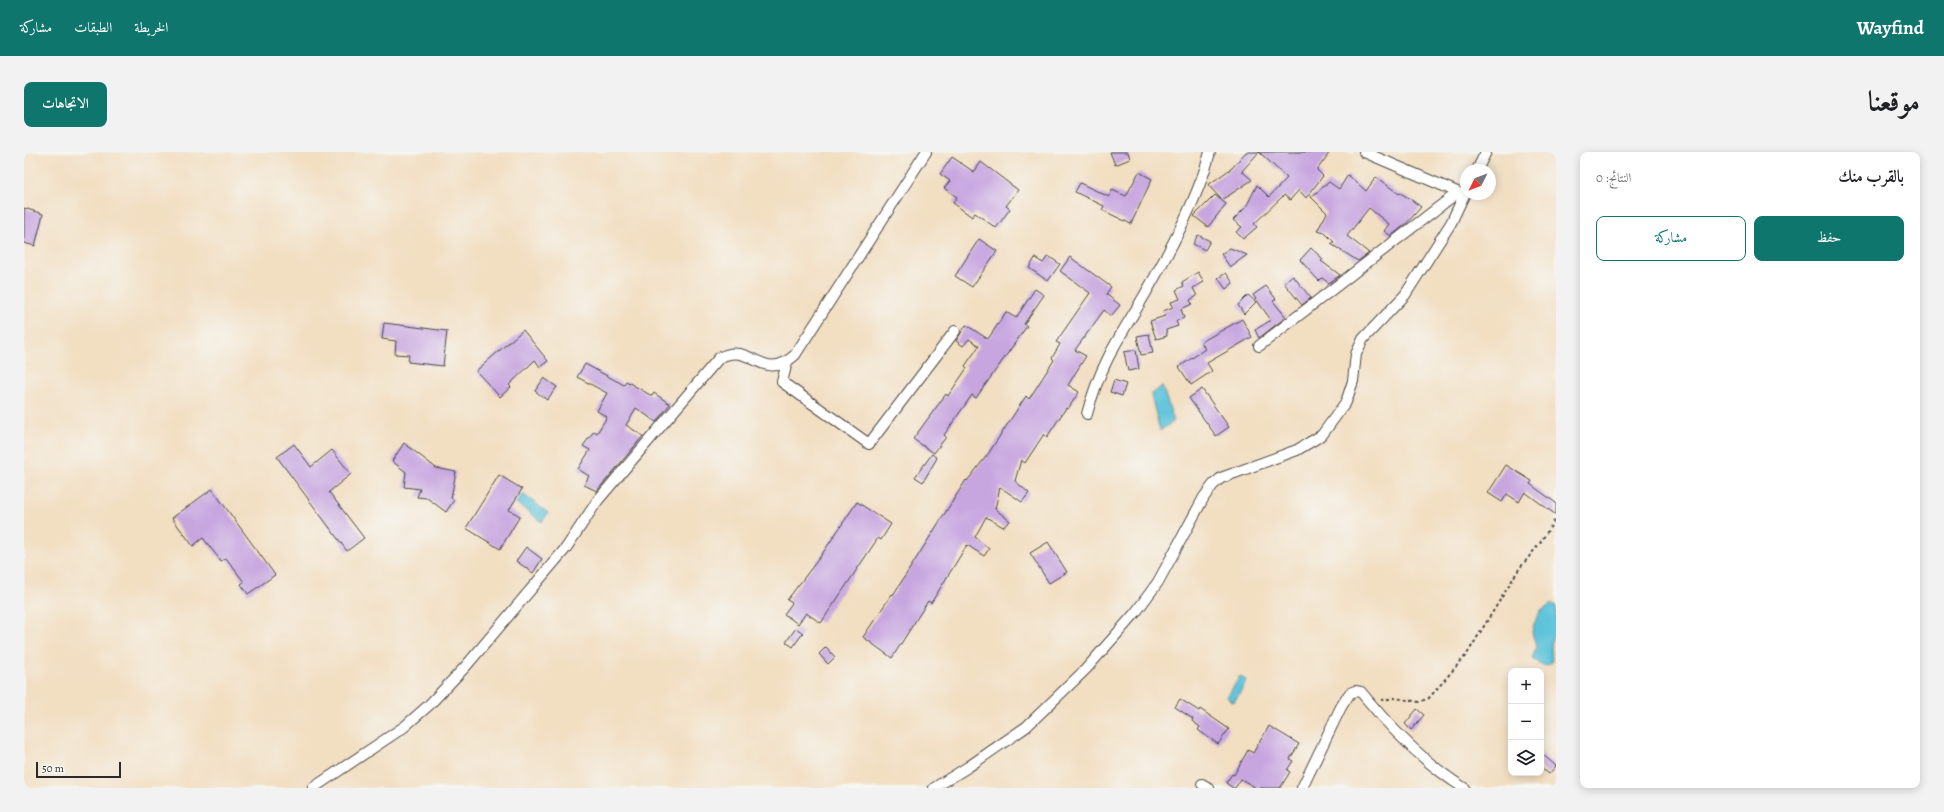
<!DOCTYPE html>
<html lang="ar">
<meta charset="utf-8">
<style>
:root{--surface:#fff;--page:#f2f2f2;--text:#202124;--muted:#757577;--line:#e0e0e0;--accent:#0f766e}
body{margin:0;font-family:Alegreya,Amiri,serif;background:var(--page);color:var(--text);direction:rtl}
.controls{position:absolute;right:12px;bottom:12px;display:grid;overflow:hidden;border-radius:8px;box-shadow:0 2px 10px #0003}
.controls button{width:36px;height:36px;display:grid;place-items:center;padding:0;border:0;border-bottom:1px solid var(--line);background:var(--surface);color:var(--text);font:20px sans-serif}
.compass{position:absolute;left:1436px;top:12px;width:36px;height:36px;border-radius:50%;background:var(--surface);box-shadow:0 2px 10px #0003;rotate:228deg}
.scale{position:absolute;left:12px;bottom:10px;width:85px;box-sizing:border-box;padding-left:4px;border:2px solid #2b2b2b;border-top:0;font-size:11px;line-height:14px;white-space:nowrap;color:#2b2b2b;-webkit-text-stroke:3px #f6f6f2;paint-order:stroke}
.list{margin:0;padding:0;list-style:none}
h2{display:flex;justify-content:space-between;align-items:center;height:52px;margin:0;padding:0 16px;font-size:17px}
h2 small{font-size:13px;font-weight:400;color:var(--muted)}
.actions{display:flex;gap:8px;padding:12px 16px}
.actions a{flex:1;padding:9px 0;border:1px solid var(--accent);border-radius:8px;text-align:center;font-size:14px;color:var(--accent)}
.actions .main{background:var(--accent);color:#fff}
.icon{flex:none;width:22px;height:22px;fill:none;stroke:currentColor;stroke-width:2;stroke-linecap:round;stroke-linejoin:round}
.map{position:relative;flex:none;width:1532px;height:636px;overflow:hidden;direction:ltr;border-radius:8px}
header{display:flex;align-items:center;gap:24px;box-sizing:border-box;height:56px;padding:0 20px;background:var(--accent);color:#fff}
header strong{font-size:19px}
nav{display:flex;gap:22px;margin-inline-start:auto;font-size:14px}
.intro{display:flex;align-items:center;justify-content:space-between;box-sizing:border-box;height:96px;padding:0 24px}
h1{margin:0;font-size:28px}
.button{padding:10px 18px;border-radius:8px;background:var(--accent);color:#fff;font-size:14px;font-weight:700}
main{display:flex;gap:24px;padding:0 24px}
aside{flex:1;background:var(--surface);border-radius:8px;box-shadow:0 2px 10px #0003}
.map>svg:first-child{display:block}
.water{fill:#5dc3da;stroke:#447782}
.building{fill:#c7a6e0}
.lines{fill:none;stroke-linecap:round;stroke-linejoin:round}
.minor-casing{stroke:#494642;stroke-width:12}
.path{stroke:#494642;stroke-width:2;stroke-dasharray:3 3;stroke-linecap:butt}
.minor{stroke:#fff;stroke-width:10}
</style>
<header>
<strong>Wayfind</strong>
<nav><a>الخريطة</a><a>الطبقات</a><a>مشاركة</a></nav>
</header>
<div class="intro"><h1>موقعنا</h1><a class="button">الاتجاهات</a></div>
<main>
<aside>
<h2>بالقرب منك<small>النتائج: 0</small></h2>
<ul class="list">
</ul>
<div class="actions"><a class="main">حفظ</a><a>مشاركة</a></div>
</aside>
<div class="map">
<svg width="1532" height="636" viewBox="0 0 1532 636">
<rect width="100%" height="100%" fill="#f6f6f2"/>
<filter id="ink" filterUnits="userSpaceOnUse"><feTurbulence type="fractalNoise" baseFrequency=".025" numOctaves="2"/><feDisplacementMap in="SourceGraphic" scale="8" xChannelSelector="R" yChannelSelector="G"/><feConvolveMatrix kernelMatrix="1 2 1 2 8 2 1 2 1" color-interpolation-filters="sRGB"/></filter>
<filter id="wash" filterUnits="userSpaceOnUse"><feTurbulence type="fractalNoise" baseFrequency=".012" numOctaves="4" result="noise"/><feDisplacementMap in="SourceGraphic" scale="16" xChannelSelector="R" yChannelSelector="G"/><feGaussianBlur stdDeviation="0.9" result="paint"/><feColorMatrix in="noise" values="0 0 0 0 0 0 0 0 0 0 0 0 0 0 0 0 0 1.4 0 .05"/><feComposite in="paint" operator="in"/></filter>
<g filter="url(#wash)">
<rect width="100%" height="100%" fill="#f2dec1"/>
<g class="water">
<path d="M1138,234l12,35 -14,10 -9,-36z"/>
<path d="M499,342l25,19 -6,9 -26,-19z"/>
<path d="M1528,452l4,2v25c-7,7 -4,22 -4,31l-7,4 -13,-7 4,-12 -4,-15 2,-8 7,-13z"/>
<path d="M1216,524l7,5 -13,21 -7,-5z"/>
</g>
<g id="blocks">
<g class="building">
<path d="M1086,0h18l2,7 -15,6z"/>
<path d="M1222,0h13l-17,19 10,9 -30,20 -14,-15 24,-17z"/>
<path d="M1235,0h71l-13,18 6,6 -17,22 -7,-8 -9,10 -6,-5 -30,29 3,3 -14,12 -7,-7 6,-5 -9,-7 13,-13 11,-22 12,12 18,-19z"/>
<path d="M928,5l22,15 7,-10 37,28 -12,16 4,3 -14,19 -21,-15 -3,4 -19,-14 4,-6 -13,-9 6,-7 -10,-7z"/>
<path d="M1115,20l13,7 -21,45 -29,-14 2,-4 -29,-14 5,-9 29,14 3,-7 14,6z"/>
<path d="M1324,23l18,16 10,-14 23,17 1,-1 9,5 12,9 -14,16 -16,13 -7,-5 5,-7 -20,-16 -22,28 22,17 -11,8 -27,-17 3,-2 -9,-9 -8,-2 10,-18 -16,-16 18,-15 10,7z"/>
<path d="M1191,43l11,9 -18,23 -14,-11z"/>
<path d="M0,56l19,6 -8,32 -11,-3z"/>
<path d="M1174,83l12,6 -5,9 -12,-6z"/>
<path d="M955,87l18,12 -25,36 -17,-11z"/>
<path d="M1206,96l17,7 -17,12 -9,-13z"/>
<path d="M1287,96l12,11 -2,2 19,14 -11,8 -7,-5 -3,3 -19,-21z"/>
<path d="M1024,104l12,8 -12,17 -19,-13 6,-10 8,5z"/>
<path d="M1046,105l41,30 -5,7 14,11 -9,11 -7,-6 -29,40 11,6 -18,29 11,7 -11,17 -2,-1 -19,29 -3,-3 -19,29 -4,-3 -6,21 14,12 -7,9 -22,-15 -5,22 15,12 -7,6 -17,-10 -11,20 14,12 -5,7 -17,-11 -36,58 -3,-2 -36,57 -29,-21 29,-43 1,1 73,-115 1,1 21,-27 38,-58 3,3 25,-39 -2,-2 8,-14 -4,-2 34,-49 -30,-22z"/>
<path d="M1174,120l6,10 -11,6 4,8 -7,4 2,4 -11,5 3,9 -8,3 2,5 -12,4 1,6 -11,3 -6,-18 15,-5 -2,-5 10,-4 -2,-5 9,-3 -4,-9 8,-4 -2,-4z"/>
<path d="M1202,121l7,10 -7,6 -8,-11z"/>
<path d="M1269,124l18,22 -9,7 -18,-22z"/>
<path d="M1242,134l10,13 -3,2 13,16 -27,21 -4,-8 16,-10 -18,-25z"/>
<path d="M1011,137l9,6 -20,29 3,2 -51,72 -4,-3 -28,40 2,2 -12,16 -21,-14 33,-45 2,2 19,-28 -2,-2 14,-20 -10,-7 -6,7 -7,-5 10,-16 22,14 18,-27 10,6z"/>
<path d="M1224,143l8,7 -12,12 -6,-9z"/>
<path d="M1218,167l10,18 -45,26 5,8 -21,14 -12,-18 26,-18 -4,-7z"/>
<path d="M360,171l63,8 -4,35 -35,-4 1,-7 -14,-1 1,-13 -14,-2z"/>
<path d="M499,178l25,31 -8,6 -5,-7 -26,25 2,2 -11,10 -24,-26z"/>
<path d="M1125,182l4,19 -12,2 -4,-19z"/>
<path d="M1112,198l3,19 -11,2 -4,-19z"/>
<path d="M561,212l39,21 2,-4 26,15 2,-3 16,11 -14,18 -20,-14 -10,17 17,11 -46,55 -13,-6 5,-9 -11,-7 12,-19 -7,-4 11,-15 3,2 10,-16 -10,-6 10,-18 -30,-16z"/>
<path d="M520,226l13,9 -10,13 -12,-9z"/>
<path d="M1090,228l12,4 -4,12 -12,-4z"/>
<path d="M1178,237l27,38 -13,9 -27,-38z"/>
<path d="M380,291l32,25 20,4 -5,26 3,2 -8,12 -19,-14 -10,-1 3,-8 -16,-2 2,-15 -14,-11z"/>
<path d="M270,292l17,23 21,-17 19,24 -22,18 35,46 -17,13 -70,-94z"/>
<path d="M908,302l5,4 -14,24 -8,-5z"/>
<path d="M1482,313l26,16 -2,3 26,19v12l-31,-23 -6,10 -12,-8 -5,8 -14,-9z"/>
<path d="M475,323l23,14 -13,21 11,6 -20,33 -34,-21z"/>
<path d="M188,337l63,86 -27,19 -7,-10 3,-2 -18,-24 -5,3 -18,-23 -10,8 -21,-28z"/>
<path d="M833,350l34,22 -10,16 -3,-2 -57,85 -15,-10 -8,11 -14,-10 8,-11 -5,-3 33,-43z"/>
<path d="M1024,390l19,30 -18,11 -19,-30z"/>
<path d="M502,395l16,12 -9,14 -17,-12z"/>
<path d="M772,476l7,5 -10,14 -7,-5z"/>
<path d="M802,495l9,10 -7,7 -9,-10z"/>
<path d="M1156,547l19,12 1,-2 29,20 -11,15 -20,-14 2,-3 -8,-6 1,-2 -18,-12z"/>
<path d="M1393,557l7,6 -13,15 -6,-6z"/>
<path d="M1245,574l30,18 -9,15 3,2 -6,9 3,2 -10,16h-24l-15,-9 -6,9h-2l-7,-5 6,-9 2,1 14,-25 5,3z"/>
<path d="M1517,601l15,13 -7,8 -8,-7z"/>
</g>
</g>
</g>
<g filter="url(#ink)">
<use href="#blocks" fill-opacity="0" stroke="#494642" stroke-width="1"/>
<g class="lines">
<g class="minor-casing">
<g id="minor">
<path d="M1340,0l98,42"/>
<path d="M1453,18l9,-18"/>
<path d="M1235,194l198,-153"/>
<path d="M763,210l-5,20 87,62 86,-113"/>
<path d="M1063,262c11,-42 27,-69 50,-106 26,-44 61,-107 73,-156"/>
<path d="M1178,632l7,4"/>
<path d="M289,636l91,-61 25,-22 37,-39 100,-118 32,-48 121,-142c33,-18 43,27 76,-3l131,-203"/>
<path d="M910,636l34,-21 58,-40 60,-58 50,-57 22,-30 46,-85 9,-12 8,-7 76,-28 25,-15 24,-33 7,-21 3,-27 7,-15 42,-44 46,-72 15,-32"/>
<path d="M1278,636l39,-81 9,-14 5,-2 6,1c30,37 63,71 103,96"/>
</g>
</g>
<path class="path" d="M1357,548l14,-2 24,4 10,-4 38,-44 52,-85 21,-26 16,-25"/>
<use href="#minor" class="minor"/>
</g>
</g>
</svg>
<div class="controls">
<button>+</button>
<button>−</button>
<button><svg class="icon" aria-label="layers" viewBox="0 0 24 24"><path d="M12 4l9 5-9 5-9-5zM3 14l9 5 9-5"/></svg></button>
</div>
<svg class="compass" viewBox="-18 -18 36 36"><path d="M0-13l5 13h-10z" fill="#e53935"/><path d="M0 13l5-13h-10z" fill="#757577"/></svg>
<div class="scale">50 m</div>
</div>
</main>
